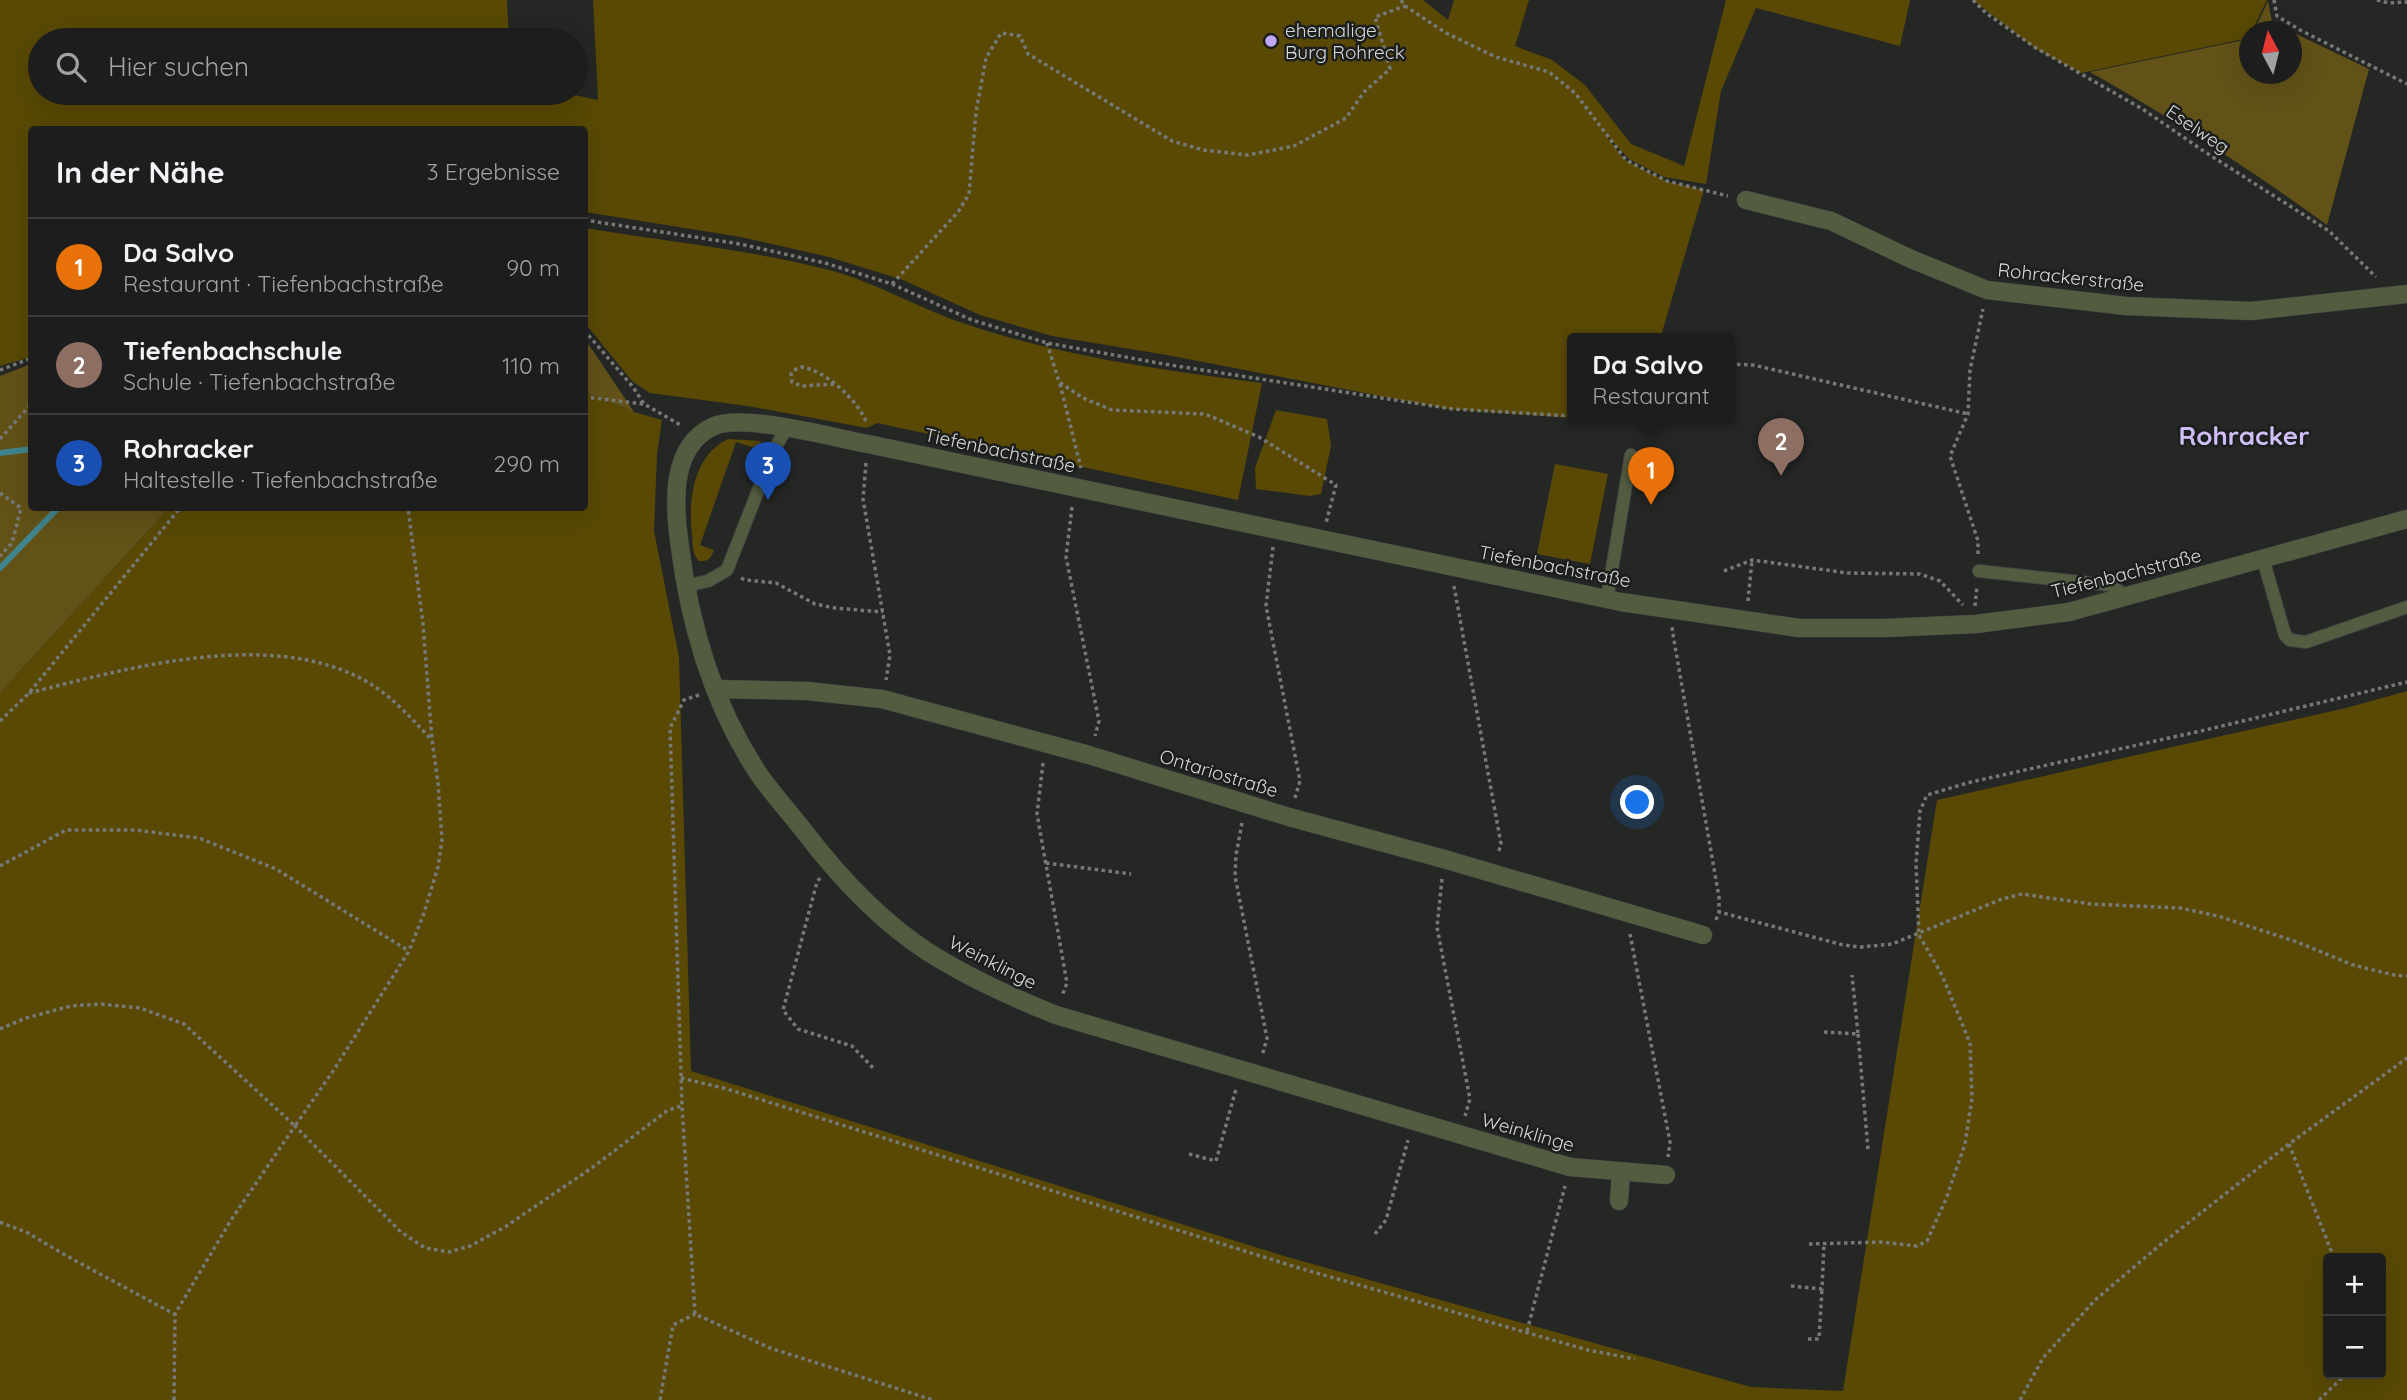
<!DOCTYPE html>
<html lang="de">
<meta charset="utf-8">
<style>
:root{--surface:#1c1d1c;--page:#292a29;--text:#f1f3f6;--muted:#a0a2a3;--line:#3a3b3b;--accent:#c0a8f3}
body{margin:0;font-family:Quicksand,sans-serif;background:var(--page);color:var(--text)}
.controls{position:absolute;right:21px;bottom:21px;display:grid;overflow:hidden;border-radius:7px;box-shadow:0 7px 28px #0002}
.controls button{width:63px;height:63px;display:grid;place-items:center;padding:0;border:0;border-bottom:2px solid var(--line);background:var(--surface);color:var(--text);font:35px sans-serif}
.compass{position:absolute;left:2239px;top:21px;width:63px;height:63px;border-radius:50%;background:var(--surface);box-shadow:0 7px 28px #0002;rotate:353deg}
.you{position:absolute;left:1638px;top:803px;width:24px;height:24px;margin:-18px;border:5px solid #fff;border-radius:50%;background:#1a73e8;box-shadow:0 0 0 10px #1a73e833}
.badge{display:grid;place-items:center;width:46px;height:46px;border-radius:50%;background:var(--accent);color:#fff;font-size:23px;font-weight:700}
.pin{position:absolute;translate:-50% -58px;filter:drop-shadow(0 2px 4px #0008)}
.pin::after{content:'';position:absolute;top:37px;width:24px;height:21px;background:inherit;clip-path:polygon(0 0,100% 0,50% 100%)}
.popup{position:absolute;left:1567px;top:333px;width:168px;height:91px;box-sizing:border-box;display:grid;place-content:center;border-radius:7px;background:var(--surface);filter:drop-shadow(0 2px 5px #0005);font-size:23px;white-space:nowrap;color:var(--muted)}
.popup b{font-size:26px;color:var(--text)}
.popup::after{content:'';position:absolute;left:50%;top:100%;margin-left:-14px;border:14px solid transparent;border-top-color:var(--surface)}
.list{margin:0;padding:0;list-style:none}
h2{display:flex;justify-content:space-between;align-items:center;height:91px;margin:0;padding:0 28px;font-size:30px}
h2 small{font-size:23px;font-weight:400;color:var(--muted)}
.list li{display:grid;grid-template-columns:46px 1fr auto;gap:21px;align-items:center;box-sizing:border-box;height:98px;padding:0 28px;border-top:2px solid var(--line)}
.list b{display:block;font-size:26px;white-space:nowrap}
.list p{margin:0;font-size:23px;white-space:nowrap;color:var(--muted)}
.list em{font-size:23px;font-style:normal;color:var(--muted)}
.icon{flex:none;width:38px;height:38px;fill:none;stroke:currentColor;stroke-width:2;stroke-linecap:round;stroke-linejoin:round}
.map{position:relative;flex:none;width:2407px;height:1400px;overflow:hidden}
.search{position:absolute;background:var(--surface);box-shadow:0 7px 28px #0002;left:28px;top:28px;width:560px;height:77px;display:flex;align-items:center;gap:18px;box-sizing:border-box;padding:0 24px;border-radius:38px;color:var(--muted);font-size:26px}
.panel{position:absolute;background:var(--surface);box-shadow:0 7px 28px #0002;left:28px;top:126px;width:560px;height:385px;border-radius:7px}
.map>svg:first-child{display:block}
.green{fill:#594905;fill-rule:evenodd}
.forest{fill:#625218}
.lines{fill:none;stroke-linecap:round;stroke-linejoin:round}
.stream{stroke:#40848c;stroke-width:6}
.service-casing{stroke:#414341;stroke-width:14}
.minor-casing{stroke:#414341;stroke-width:19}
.path{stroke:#777977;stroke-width:3.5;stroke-dasharray:3.5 3.5;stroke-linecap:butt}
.service{stroke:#535c41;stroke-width:12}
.minor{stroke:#535c41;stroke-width:18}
.poi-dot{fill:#c0a8f3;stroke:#1b1e1c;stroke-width:2.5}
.labels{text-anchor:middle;stroke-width:5;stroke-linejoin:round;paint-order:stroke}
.poi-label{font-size:19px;fill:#d6d8d6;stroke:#1b1e1c;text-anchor:start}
.street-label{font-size:19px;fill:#d6d8d6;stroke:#1b1e1c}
.district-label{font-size:26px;font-weight:bold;fill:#cfbdf6;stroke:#1b1e1c}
</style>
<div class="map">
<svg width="2407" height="1400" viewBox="0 0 2407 1400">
<rect width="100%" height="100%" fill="#252725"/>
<g class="green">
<path d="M0,0h507l2,40h-469v53h525l33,7 -5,-100h830l25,20 6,-20h75l-14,46 37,14 33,25 46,59 53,22 42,-166h184l-10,46 -144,-38 -35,83 -15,93 -42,-7 -35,-18 -28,-30 24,31 41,21 38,9 -44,149h-88v79l-124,-9 -281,-54 -115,-19 -72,-21 -77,-35 -74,-23 -88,-20 -156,-25 -1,-82h-552l-1,227 -31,9z"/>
<path d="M1973,0h294l-15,31 -2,1 -1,6 -168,35 -45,-24z"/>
<path d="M585,228c78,13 159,21 236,40 49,11 92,38 139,54 97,34 200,48 302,61l-24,117 -361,-77 -10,5 -119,-22 -98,-13 -18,-12 -47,-58z"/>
<path d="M585,392l49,20 28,8 -5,34 -3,77 25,126 12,414 593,185 467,131 92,4 94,-591 409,-92 61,-17v709h-2407v-707l169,-185h415zM2328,1258h53v116h-53z"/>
<path d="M1276,410l51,9 4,27 -10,48 -11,2 -54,-7 -1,-21z"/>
<path d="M728,439l33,2 -3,8 -22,-7 -36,103 14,5c-3,8 -6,12 -15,11 -7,-7 -6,-15 -7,-26 -4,-35 1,-79 36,-96z"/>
<path d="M1555,464l53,10 -18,90 -53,-10z"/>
</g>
<g class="forest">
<path d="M2268,1l4,21 19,10 -37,-1z"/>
<path d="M2292,32l77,37 -42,156c-76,-55 -155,-107 -237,-153l159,-33 1,35h42z"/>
<path d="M585,339l49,73 -49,-20z"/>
<path d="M31,364l1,144h137l-169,185v-317z"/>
</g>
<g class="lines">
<g class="stream">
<path d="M0,453l32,-4"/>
<path d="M0,568l58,-60"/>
</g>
<g class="service-casing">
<g id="service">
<path d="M2263,559l22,76 5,5 16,2 101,-35"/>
<path d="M1979,571l130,14 18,11"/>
<path d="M685,586l23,-5 19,-11 47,-120 12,-21"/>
<path d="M1607,599l24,-144"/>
</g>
</g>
<g class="minor-casing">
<g id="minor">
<path d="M1746,200l85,21 80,38 76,31 139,16 125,5 156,-17"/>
<path d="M715,689l92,2 75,8 207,56 200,62 155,42 259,76"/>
<path d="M1666,1175l-96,-8 -514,-152c-45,-18 -87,-37 -128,-63 -49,-32 -89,-75 -124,-121 -15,-19 -32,-38 -46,-58 -46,-70 -69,-150 -79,-233 -5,-38 -8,-93 33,-113 29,-15 122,11 156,17l753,158 178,26h86l91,-4 93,-12 338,-93"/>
<path d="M1619,1201l2,-29"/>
</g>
</g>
<g class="path">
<path d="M1401,0l4,6 41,27 50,24 53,15 26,21 51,67 41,21 61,15"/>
<path d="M1973,0l13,13 50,35 108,62 58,40 127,81 47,46"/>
<path d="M2274,0l3,16 23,14 107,54"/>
<path d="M2377,0l12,3 18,-1"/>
<path d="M584,220l156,24 85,19 67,21 80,36 75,23 117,21 289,45 119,7"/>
<path d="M892,284l66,-72 11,-18 7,-82 10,-54 15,-25 19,3 8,18 144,87 31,9 45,5 46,-9 52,-28 18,-26 26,-23 -15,-52 30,-11"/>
<path d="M584,330l49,57 11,17"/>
<path d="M1047,343l12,39 24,16 29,12 93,4 54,23 77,48 -10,38"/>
<path d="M1730,364l23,1 215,49"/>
<path d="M0,370l32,-12"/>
<path d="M834,384l-33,2 -9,-4 -1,-8 3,-4 8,-3c24,4 57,34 65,57"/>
<path d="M1060,384l21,84"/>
<path d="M584,397l60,7 38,22"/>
<path d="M0,439l32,-36"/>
<path d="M866,463l-3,36 27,156 -4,25"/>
<path d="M0,493l21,15 -9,35 -12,13"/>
<path d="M1072,507l-6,50 33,164 -4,15"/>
<path d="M1273,547l-7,59 34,175 -6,20"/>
<path d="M1978,554v-13l-28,-85 18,-42 2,-44 13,-61"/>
<path d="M1724,571l28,-11 96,13 72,1 20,7 23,24"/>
<path d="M741,578l4,2 31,3 39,21 20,4 48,4"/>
<path d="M1454,586l47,258 -3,10"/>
<path d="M1748,601l4,-41"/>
<path d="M1975,606l2,-20"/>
<path d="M1674,629h-2l47,268v15"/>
<path d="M29,693c99,-25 238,-64 333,-14 27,14 48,38 68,59"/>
<path d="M699,695l-15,5 -14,28 12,378 13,208 75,34 163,52"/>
<path d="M0,721l29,-28 151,-185"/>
<path d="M1043,763l-6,51 30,169 -5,13"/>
<path d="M1242,823l-6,32 -1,21 32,162 -5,18"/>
<path d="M1046,863l85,11"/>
<path d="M0,866l66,-36h69l64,8 77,31 133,82"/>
<path d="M820,878l-3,4 -34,128 15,19 54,17 23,24"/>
<path d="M1442,879l-5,48 33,172 -5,17"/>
<path d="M1716,920l3,-8 124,33 18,2 31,-3 110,-45 20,-5 69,10 89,4 38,8 79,26 56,23 41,10 13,1"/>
<path d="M1630,934l40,208 -2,15"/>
<path d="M0,1029l26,-11 45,-12 29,-2 40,4 44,16 111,102 38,-55 76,-120 14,-35 15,-49 4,-27 -4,-57 -6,-43 -9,-116 -15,-116"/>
<path d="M1824,1032l34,2 -6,-59"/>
<path d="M1858,1034l10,115"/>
<path d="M681,1078l46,11 572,179 289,82 47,9"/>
<path d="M2289,1144l45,114"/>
<path d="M1189,1154l27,7 20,-72"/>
<path d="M0,1222l28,11 37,22 109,59"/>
<path d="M1375,1234l11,-14 22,-80"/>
<path d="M1809,1244l72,-2 36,4 10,-5 19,-42 19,-55 7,-46 -2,-55 -28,-68 -23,-40 -3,-71 4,-53 7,-16 44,-13 234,-52 202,-48"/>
<path d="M1791,1286l31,3 2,-46"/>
<path d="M1527,1331l38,-145"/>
<path d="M1808,1339h11l3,-50"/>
<path d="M174,1400l1,-86 56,-94 64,-94 106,106 24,16 24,4 21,-6 35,-19 88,-60 75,-57 14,-4"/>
<path d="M660,1400l13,-75 22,-11"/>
<path d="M2020,1400l23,-42 52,-58 65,-55 129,-101 118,-86"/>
<path d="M2319,1400l27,-26"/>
</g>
<use href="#service" class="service"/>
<use href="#minor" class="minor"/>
</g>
<circle class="poi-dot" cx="1271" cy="41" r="7"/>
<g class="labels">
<g class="poi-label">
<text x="1285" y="37">ehemalige<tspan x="1285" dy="22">Burg Rohreck</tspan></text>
</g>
<g class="street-label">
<text transform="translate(2198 129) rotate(34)" y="7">Eselweg</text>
<text transform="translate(2071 277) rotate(6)" y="7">Rohrackerstraße</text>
<text transform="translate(1000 450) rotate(12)" y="7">Tiefenbachstraße</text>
<text transform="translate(1555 566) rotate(11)" y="7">Tiefenbachstraße</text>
<text transform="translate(2126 573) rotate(-14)" y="7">Tiefenbachstraße</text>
<text transform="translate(1219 773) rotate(17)" y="7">Ontariostraße</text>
<text transform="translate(993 962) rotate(27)" y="7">Weinklinge</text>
<text transform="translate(1528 1132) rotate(16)" y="7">Weinklinge</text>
</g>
<g class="district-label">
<text x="2244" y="445">Rohracker</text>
</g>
</g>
</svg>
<div class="controls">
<button>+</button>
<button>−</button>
</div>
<svg class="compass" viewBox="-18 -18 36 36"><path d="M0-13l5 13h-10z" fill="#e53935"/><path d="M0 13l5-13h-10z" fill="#a0a2a3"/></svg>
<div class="you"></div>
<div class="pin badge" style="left:1651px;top:505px;background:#e8710a">1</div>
<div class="popup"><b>Da Salvo</b>Restaurant</div>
<div class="pin badge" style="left:1781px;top:476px;background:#8d6e63">2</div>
<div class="pin badge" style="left:768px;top:500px;background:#1a4fb4">3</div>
<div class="search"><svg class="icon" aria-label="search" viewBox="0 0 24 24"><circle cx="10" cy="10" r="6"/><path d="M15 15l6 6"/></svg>Hier suchen</div>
<section class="panel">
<h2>In der Nähe<small>3 Ergebnisse</small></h2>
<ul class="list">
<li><span class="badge" style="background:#e8710a">1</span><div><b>Da Salvo</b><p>Restaurant · Tiefenbachstraße</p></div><em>90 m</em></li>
<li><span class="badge" style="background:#8d6e63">2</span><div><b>Tiefenbachschule</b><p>Schule · Tiefenbachstraße</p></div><em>110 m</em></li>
<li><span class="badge" style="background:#1a4fb4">3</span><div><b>Rohracker</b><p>Haltestelle · Tiefenbachstraße</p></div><em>290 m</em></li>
</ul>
</section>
</div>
